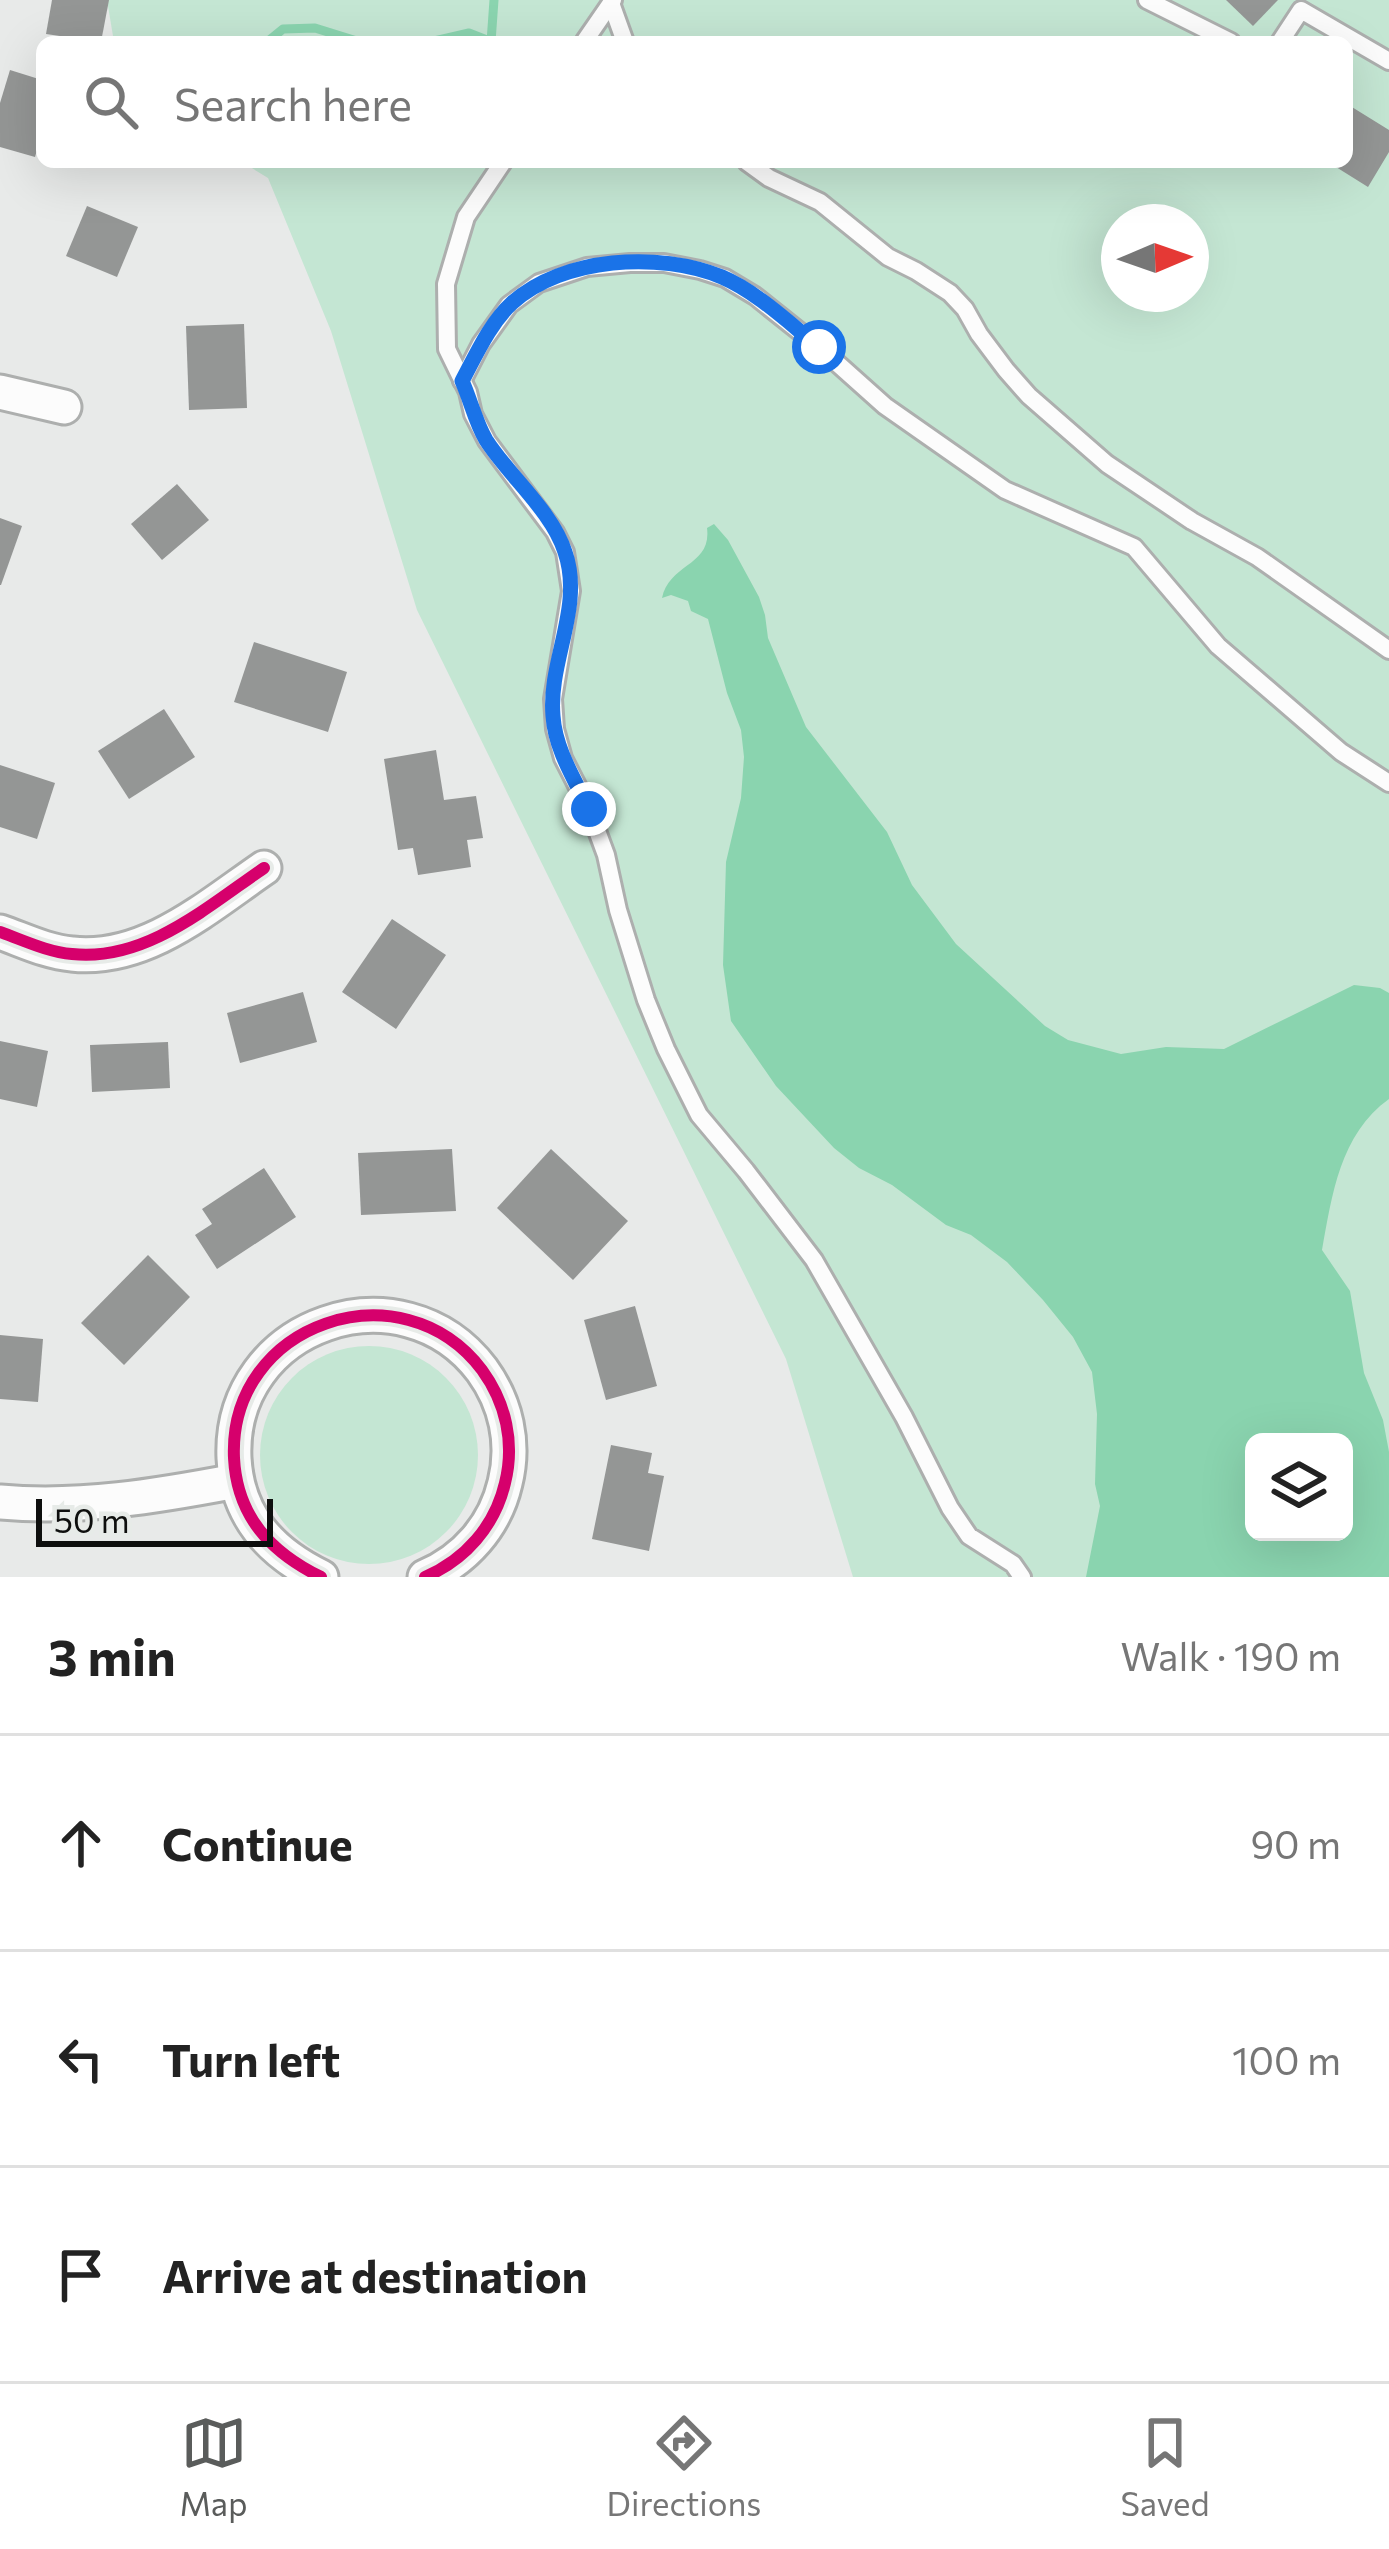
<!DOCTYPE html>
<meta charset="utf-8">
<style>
:root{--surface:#fff;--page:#f2f2f2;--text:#222;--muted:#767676;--line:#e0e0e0;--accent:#5a5c5b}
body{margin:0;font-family:Commissioner,sans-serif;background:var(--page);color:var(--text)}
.controls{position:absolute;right:36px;bottom:36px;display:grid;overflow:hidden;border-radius:18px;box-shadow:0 12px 48px #0002}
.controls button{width:108px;height:108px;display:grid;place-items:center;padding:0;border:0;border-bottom:3px solid var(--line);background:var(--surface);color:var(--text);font:60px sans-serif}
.compass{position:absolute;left:1101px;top:204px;width:108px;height:108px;border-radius:50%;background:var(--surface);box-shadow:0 12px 48px #0002;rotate:88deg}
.scale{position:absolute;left:36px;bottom:30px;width:237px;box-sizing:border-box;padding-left:12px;border:6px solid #0e0f0e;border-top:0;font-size:33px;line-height:42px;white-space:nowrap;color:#0e0f0e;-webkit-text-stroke:9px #e7ebe8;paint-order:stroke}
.stop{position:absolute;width:36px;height:36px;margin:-27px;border:9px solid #1a73e8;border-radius:50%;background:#fff}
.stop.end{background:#1a73e8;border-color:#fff;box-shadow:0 3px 12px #0008}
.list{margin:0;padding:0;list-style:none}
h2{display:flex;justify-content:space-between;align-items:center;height:156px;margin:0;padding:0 48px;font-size:51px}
h2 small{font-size:39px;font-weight:400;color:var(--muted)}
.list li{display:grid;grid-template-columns:78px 1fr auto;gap:36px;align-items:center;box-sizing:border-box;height:216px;padding:0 48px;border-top:3px solid var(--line)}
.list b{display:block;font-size:45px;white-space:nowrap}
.list em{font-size:39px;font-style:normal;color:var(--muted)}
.icon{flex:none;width:66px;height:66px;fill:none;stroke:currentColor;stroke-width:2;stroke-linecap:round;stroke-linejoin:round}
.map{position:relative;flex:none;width:1389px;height:1577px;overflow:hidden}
.search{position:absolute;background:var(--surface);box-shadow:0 12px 48px #0002;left:36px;right:36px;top:36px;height:132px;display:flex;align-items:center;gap:30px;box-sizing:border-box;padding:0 42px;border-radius:18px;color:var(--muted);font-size:45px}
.sheet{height:804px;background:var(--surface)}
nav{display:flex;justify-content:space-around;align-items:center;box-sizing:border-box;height:168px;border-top:3px solid var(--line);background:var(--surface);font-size:33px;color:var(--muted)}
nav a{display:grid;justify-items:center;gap:6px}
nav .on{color:var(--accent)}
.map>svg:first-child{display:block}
.green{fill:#c4e6d3;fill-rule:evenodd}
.water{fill:#8ad4af;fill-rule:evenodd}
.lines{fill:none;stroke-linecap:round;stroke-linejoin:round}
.stream{stroke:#8ad4af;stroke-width:9}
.building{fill:#949695}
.lane-casing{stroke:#adafae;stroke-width:22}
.street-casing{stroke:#adafae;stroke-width:39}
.lane{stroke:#fcfcfc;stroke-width:16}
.street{stroke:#fcfcfc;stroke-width:33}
.cycleway-casing{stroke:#e7ebe8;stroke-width:20}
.cycleway{stroke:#d6006c;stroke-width:12}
.route{stroke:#1a73e8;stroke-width:15}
</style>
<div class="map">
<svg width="1389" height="1577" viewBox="0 0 1389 1577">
<rect width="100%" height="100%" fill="#e8eae9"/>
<g class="green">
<path d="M107,0h1282v1577h-536l-67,-218 -369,-749 -86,-279 -63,-153 -26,-16h1105v-120h-1233zM1119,222h72v72h-72zM1254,1442h90v90h-90z"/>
<circle cx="369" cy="1455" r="109"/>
</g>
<path class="water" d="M714,524l14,16 31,57 6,18 3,23 38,89 81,105 25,53 44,59 89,82 23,14 53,14 45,-7 58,2 130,-64 26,3 9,5v106c-49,35 -57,96 -67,151l28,41 14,82 19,47 6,32v125h-303l14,-71 -5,-22 2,-70 -5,-42 -19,-35 -30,-37 -36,-38 -36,-27 -25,-10 -54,-40 -33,-17 -25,-20 -58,-62 -45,-65 -8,-56 3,-103 15,-64 3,-41 -3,-27 -14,-37 -19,-74 -17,-8 -3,-10 -17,-6 -9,3c7,-35 50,-32 45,-70zM1254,1442h90v90h-90z"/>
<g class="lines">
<g class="stream">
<path d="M267,42l16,-13 32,-1 45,14"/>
<path d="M430,42l39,-9 23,9"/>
<path d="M491,42l3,-42"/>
</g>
</g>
<g class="building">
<path d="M52,0h57l-8,42 -55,-8z"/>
<path d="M1226,0h52l-25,26z"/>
<path d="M10,70l32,10v53l-7,24 -35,-10v-44z"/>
<path d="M1347,104l42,26v22l-21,35 -40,-25h19z"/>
<path d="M87,206l51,21 -21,50 -51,-21z"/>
<path d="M244,324l3,84 -58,2 -3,-84z"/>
<path d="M177,484l32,36 -47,40 -31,-36z"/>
<path d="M0,518l22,8 -21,59h-1z"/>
<path d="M254,642l93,30 -19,60 -94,-30z"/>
<path d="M164,709l31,48 -66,42 -31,-48z"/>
<path d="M436,750l8,50 32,-4 7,42 -16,2 4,27 -53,8 -5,-27 -15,2 -14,-91z"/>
<path d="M0,765l55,18 -18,56 -37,-12z"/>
<path d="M392,919l54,36 -50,74 -54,-37z"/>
<path d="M303,992l14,50 -77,21 -13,-50z"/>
<path d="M0,1041l48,10 -11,56 -37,-8z"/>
<path d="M168,1042l2,46 -78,4 -2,-47z"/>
<path d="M452,1149l4,62 -95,4 -3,-62z"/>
<path d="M551,1149l77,72 -55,59 -76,-72z"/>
<path d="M264,1168l32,49 -79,52 -22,-34 17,-11 -10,-15z"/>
<path d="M148,1255l42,42 -66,68 -43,-42z"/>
<path d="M635,1306l22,80 -51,14 -22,-80z"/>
<path d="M0,1335l43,4 -5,63 -38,-3z"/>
<path d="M611,1445l41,8 -4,20 16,3 -15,75 -57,-12z"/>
</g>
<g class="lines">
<g class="lane-casing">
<g id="lane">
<path d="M1147,0l84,42"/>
<path d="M611,3l14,39"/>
<path d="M584,42l29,-42"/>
<path d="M1280,42l21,-32 88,51"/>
<path d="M503,162l-37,55 -20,67 1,65 21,43 5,22 14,27 68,91 10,20 6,39 -18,108 2,30 8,29 26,51 17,46 12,55 28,90 20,49 33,66 47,56 68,89 90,157 46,91 19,28 44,28 9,13"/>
<path d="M747,162l22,16 51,24 68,55 28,14 34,22 15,16 14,25 27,36 23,26 78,68 85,57 65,36 132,93"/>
<path d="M462,381l19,-37 28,-39 30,-22 48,-16 43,-4h34l36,7 25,8 30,18 64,51 66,59 120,84 129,57 84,99 123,106 48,31"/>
</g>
</g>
<g class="street-casing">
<g id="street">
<path d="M0,392l64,15"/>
<path d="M0,932c23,8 47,20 72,22 73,8 135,-47 192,-86"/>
<path d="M0,1502c80,7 157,-6 236,-21"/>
<path d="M321,1577c-51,-25 -84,-61 -87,-119 -6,-135 168,-194 248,-88 24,33 33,73 23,113 -10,43 -40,77 -80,94"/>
</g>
</g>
<use href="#lane" class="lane"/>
<use href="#street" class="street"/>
<g class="cycleway-casing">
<g id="cycleway">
<path d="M0,932c23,8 47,20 72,22 73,8 135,-47 192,-86"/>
<path d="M321,1577c-51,-25 -84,-61 -87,-119 -6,-135 168,-194 248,-88 24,33 33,73 23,113 -10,43 -40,77 -80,94"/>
</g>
</g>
<use href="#cycleway" class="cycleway"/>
</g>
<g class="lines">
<path class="route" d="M589,809c-14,-29 -34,-60 -36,-93 -5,-55 31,-109 12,-164 -13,-41 -56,-76 -79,-112 -11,-19 -15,-39 -24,-59 14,-26 28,-58 50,-78 51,-46 147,-52 210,-26 35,15 67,46 97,70"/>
</g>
</svg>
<div class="controls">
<button><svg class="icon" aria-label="layers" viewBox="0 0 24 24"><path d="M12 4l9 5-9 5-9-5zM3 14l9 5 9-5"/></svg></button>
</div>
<svg class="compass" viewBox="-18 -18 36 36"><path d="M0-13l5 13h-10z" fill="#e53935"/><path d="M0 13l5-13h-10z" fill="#767676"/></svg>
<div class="scale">50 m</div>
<div class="stop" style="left:819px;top:347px"></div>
<div class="stop end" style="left:589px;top:809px"></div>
<div class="search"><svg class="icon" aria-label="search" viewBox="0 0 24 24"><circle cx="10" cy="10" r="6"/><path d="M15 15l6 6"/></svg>Search here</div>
</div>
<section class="sheet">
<h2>3 min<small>Walk · 190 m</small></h2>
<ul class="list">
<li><svg class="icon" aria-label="ahead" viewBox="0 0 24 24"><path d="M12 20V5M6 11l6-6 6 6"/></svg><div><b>Continue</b></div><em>90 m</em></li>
<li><svg class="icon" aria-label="left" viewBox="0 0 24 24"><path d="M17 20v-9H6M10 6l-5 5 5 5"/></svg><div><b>Turn left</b></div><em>100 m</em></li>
<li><svg class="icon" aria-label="arrive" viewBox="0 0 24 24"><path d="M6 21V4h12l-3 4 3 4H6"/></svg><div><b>Arrive at destination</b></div></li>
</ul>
</section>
<nav>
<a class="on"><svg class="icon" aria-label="map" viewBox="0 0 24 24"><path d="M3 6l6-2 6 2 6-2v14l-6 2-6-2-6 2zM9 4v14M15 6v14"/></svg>Map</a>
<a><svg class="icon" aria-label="directions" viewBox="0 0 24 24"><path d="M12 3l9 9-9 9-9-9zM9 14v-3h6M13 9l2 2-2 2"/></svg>Directions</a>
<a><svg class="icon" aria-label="saved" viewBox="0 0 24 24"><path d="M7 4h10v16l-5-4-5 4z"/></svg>Saved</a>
</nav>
